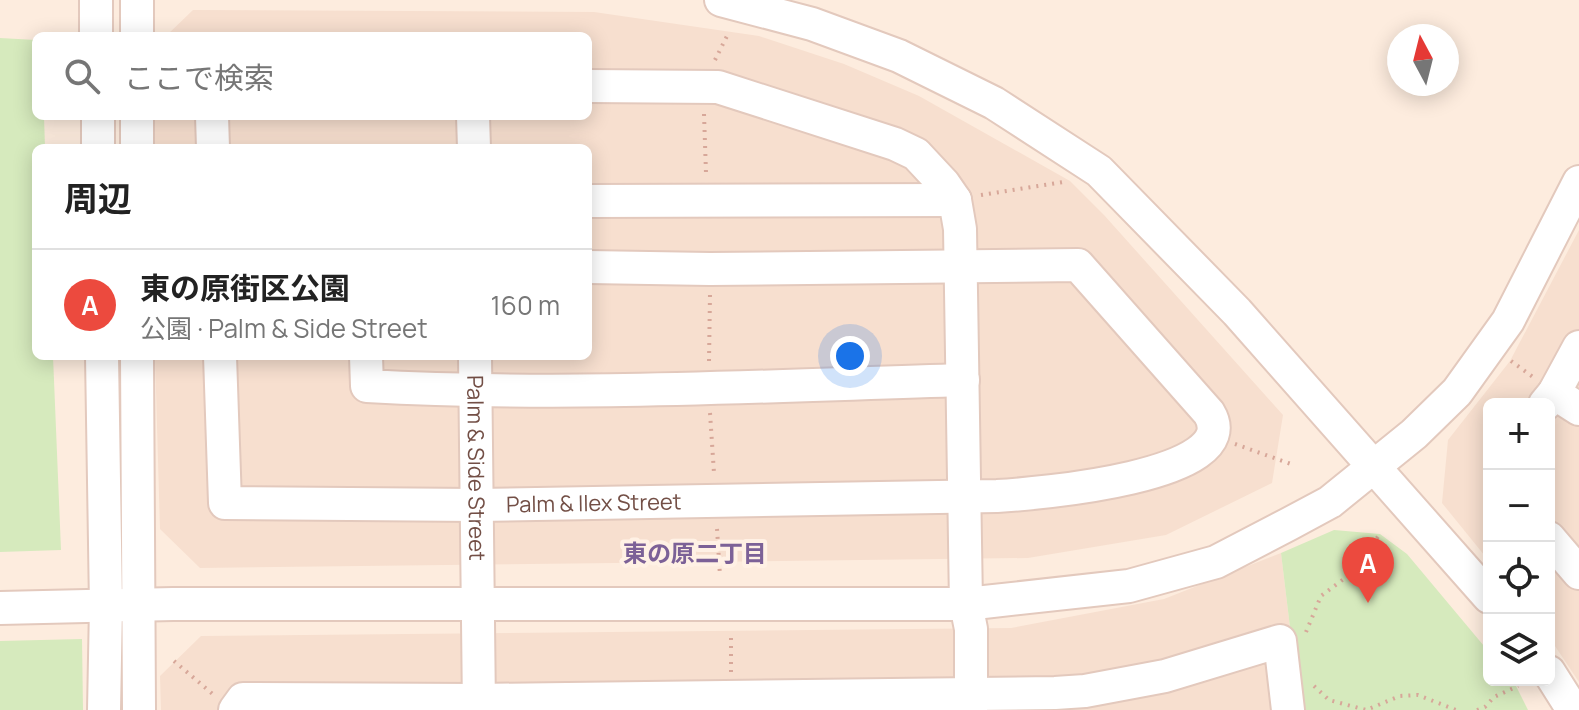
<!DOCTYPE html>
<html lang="ja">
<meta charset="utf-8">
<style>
:root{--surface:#fff;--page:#f6f6f6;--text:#222;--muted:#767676;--line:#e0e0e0;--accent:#ec4a3e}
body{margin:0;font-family:Manrope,"Noto Sans JP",sans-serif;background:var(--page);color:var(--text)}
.controls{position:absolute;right:24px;bottom:24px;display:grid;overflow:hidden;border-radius:12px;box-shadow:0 4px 20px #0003}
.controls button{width:72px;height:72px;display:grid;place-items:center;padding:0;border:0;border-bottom:2px solid var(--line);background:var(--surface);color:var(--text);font:40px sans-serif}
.compass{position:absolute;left:1387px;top:24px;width:72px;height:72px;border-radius:50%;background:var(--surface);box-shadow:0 4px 20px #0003;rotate:353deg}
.you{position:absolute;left:850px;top:356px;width:28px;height:28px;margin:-20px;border:6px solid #fff;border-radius:50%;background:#1a73e8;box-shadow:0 0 0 12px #1a73e833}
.badge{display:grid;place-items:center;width:52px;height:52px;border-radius:50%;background:var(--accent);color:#fff;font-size:26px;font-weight:700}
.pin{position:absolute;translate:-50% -66px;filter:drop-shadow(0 2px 4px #0008)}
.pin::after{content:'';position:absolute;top:42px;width:28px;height:24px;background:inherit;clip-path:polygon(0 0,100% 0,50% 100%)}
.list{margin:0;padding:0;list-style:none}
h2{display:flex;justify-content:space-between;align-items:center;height:104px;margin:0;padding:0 32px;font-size:34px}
h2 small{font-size:26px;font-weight:400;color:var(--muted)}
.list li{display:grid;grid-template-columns:52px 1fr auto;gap:24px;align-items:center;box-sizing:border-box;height:112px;padding:0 32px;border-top:2px solid var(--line)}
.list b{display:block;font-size:30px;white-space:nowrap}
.list p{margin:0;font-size:26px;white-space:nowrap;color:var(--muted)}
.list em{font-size:26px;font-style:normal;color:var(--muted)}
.icon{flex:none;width:44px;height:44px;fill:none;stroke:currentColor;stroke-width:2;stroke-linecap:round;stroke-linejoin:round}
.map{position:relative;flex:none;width:1579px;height:710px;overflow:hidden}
.search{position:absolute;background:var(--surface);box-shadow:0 4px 20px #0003;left:32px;top:32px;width:560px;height:88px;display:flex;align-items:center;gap:20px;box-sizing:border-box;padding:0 28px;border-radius:12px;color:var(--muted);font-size:30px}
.panel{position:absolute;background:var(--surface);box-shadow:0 4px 20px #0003;left:32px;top:144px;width:560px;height:216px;border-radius:12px}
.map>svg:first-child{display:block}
.residential{fill:#f7dfcf}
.green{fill:#d6eabd}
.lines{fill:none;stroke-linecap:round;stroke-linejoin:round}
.minor-casing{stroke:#e3c9bd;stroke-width:36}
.path{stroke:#d7a799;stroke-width:4;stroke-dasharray:2 6;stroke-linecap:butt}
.minor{stroke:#fff;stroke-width:32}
.labels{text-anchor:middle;stroke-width:8;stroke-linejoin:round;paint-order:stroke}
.street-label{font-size:22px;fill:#734f46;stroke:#fff1e5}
.neighbourhood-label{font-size:24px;font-weight:bold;fill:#7c6197;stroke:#fff1e5}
</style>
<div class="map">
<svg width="1579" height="710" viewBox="0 0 1579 710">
<rect width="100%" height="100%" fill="#fdecde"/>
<g class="residential">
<path d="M193,10l401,2 165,24 85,28 75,32 151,85 34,34 179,200 -11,68 -106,52 -138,23 -828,10 -40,-39 -5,-173h433v-208h-439l-1,-32h440v-80h-422z"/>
<path d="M1579,230v452l-30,-45v-233h-60v157l-47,-58 6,-63 62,-79z"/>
<path d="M1281,553l19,157h-1139l-1,-34 41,-40 810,-8 153,-29z"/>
</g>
<g class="green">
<path d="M0,38l36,2v76h8l1,32h-9v208h17l8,194 -61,2z"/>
<path d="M1334,530l46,4 27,20 82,98v28h24l15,30h-228l-19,-157z"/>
<path d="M82,639l1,71h-83v-69z"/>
</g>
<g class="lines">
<g class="minor-casing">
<g id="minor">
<path d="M96,0v36"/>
<path d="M721,0l91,24 87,32 95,47 105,68 138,141 252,285"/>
<path d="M137,36v-36"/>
<path d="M588,86l130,1 177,57 21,10 28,30 11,16 5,29 6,375 5,25v81"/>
<path d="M98,116v32"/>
<path d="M137,116v32"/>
<path d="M212,116l1,32"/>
<path d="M473,116l1,32"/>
<path d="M588,201l367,-1"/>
<path d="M102,356l4,250 -2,104"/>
<path d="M137,356l2,354"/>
<path id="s1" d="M220,356l5,147 252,2 520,-9c36,-2 251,-19 212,-83l-131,-148 -368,4 -122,-2"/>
<path d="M366,356l1,30c198,11 397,0 596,-6"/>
<path id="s2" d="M475,356l4,354"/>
<path d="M1554,393l25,16"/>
<path d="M1545,404l9,-11 25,-46"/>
<path d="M1549,538l30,35"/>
<path d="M0,608l173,-4h793l163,-18 87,-24 73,-38 41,-22 84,-68 43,-42 51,-71 71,-139"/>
<path d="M1549,672l24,38"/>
<path d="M235,710l8,-11 236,1 576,-7 30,-2 80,-15 115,-35 8,69"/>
</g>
</g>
<g class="path">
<path d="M169,33l2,3"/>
<path d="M715,60l14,-28"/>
<path d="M704,114l2,59"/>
<path d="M981,195l82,-13"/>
<path d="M709,361l1,-67"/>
<path d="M1511,361l22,16"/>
<path d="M710,413l4,60"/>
<path d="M1235,444l56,20"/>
<path d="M717,529l3,47"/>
<path d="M1306,632l15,-36 28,-21 31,-41"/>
<path d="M174,661l41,35"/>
<path d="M731,672v-40"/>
<path d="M1314,686l15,14 37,10 34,-14 18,-1 38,15"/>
<path d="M1477,710l8,-3 9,-10 24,-11"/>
</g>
<use href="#minor" class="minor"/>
</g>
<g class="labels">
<g class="street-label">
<text dy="8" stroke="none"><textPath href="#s2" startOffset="112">Palm &amp; Side Street</textPath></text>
<text dy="8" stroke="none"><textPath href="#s1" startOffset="516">Palm &amp; Ilex Street</textPath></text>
</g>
<g class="neighbourhood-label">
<text x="695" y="562">東の原二丁目</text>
</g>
</g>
</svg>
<div class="controls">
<button>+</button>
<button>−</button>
<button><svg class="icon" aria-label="locate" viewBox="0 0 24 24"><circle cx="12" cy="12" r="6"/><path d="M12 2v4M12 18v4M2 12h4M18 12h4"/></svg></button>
<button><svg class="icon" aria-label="layers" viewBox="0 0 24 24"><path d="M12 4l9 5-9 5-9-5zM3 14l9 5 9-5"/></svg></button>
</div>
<svg class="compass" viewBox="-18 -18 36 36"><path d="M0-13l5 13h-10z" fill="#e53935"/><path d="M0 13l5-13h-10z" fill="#767676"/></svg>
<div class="you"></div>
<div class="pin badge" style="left:1368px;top:603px">A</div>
<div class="search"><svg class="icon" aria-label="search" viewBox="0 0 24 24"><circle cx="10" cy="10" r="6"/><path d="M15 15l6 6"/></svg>ここで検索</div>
<section class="panel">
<h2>周辺<small></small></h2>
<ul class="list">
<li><span class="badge">A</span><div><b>東の原街区公園</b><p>公園 · Palm &amp; Side Street</p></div><em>160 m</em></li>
</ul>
</section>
</div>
